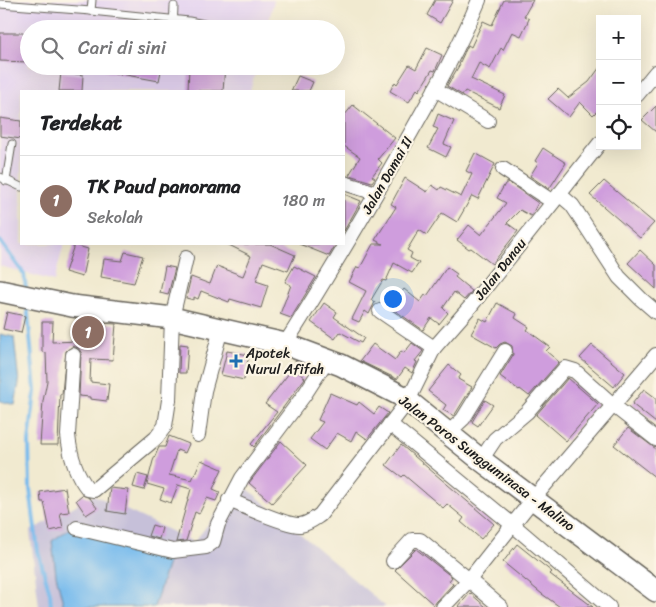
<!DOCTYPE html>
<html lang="id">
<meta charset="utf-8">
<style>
:root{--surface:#fff;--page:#f6f6f6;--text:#202124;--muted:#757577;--line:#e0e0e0;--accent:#1f6fb2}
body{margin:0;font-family:Sriracha,sans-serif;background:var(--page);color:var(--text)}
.controls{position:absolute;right:15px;top:15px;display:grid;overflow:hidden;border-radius:0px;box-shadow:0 5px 20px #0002}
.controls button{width:45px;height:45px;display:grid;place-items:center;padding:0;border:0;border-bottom:1px solid var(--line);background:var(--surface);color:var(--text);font:25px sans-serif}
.you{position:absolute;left:392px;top:298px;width:18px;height:18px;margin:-12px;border:4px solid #fff;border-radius:50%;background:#1a73e8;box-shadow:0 0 0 8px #1a73e833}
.badge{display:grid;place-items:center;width:32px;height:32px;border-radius:50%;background:var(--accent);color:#fff;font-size:16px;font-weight:700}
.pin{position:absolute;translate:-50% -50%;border:2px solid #fff;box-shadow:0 1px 5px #0006}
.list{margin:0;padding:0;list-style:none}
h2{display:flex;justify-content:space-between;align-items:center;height:65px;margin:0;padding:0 20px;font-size:21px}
h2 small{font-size:16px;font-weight:400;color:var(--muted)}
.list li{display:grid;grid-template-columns:32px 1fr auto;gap:15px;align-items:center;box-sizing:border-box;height:90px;padding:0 20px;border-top:1px solid var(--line)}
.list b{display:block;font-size:19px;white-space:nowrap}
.list p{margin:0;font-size:16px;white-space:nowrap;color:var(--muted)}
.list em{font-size:16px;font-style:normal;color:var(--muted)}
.icon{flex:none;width:28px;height:28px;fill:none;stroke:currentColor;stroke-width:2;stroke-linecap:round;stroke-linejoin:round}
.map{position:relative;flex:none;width:656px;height:607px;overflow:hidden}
.search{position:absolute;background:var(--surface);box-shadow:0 5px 20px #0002;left:20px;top:20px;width:325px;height:55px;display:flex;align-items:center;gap:12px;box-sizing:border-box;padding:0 18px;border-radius:28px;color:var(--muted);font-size:19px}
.panel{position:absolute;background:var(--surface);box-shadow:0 5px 20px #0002;left:20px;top:90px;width:325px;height:155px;border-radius:0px}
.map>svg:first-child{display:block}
.built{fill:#e4d3f1}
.industrial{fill:#c6c0d9}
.water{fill:#78bbed;stroke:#4a6c84}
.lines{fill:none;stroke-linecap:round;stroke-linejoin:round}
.stream{stroke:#78bbed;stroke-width:4}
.building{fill:#cf9ddd}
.lane-casing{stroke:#67645b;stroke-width:9}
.street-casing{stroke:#67645b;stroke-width:16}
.primary-casing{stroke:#67645b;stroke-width:24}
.lane{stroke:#fff;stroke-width:7}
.street{stroke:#fff;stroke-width:14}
.primary{stroke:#fff;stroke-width:21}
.poi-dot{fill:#1f6fb2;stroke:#fcf5e5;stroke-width:2}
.labels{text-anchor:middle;stroke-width:4.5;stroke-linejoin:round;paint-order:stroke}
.street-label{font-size:14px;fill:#1c1c1c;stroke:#fcf5e5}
.poi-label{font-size:14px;fill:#1c1c1c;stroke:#fcf5e5;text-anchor:start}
</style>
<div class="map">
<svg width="656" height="607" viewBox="0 0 656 607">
<rect width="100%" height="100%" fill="#fcf5e5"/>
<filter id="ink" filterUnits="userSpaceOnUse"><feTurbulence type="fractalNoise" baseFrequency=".02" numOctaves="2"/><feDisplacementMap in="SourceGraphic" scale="10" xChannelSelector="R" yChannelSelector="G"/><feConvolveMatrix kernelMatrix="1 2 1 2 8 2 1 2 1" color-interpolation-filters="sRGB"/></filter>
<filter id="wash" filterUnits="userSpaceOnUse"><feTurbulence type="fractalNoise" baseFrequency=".0096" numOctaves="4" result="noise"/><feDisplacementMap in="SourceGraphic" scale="20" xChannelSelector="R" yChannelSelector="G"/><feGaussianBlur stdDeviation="1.12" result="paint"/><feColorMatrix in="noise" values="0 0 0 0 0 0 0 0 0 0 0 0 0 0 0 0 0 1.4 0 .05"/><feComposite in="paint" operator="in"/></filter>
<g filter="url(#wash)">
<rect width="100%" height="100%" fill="#f1ead0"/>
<path class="built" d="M0,0h274l-7,29h-238v37h228l-7,25h-229v153h43l-10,37 -54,-15z"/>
<path class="industrial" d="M241,483l145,124h-347l-9,-76 64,-36 100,47z"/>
<g class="water">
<path d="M0,334l14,3 5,46 -4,22 -15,-4z"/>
<path d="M69,529l102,24 -17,54h-90l-8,-32 -4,-34z"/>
</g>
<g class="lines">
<g class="stream">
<path d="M0,241l24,33 2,15"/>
<path d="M27,303l8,88 -6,51 1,47 8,63 12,41 1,14"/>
</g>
</g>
<g id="blocks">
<g class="building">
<path d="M435,0h18l-13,23 -13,-8z"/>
<path d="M504,0h29l-9,16 5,3 -8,17 -9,-4 -9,18 -2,-2 -11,21 -11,-6 -8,16 34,16 -6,13 -34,-17 -3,4 -15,-9 13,-22h-1l9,-19 3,2 12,-26 9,4z"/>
<path d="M0,33h29v29l-29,-1z"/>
<path d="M427,48l15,7 -7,16 -3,-1 -13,21 -2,-2 -8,13 -19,-11 5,-9 2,2 12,-19 7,4z"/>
<path d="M104,66h58l-3,15 -55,-10z"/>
<path d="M189,66h36l-2,25h-35z"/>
<path d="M600,67v41l-7,7 -13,-13 -11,15 -21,-18 10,-10 10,9 21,-16z"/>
<path d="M61,72l22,3 -1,16h-23z"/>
<path d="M298,76l15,6 -4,9h-18z"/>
<path d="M353,105l42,33 -17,21 4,4 -10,13 3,2 -3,4 -23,-7 11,-18 -16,-11v-30z"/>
<path d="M656,106v26l-14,-12z"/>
<path d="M438,114l16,7 -10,23 7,3 -5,10 -18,-9 10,-19 -5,-2z"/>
<path d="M0,118l21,3v18l-21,-3z"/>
<path d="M543,148l23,15 -17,26 -19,-13 8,-13 -3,-2z"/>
<path d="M475,153l20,11 -17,35 -6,-3 -15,26 -15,-9 -15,22 -8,-5 -12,20 5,3 -2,5 9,5 -7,10 -18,-10 -8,18 -3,-1 -12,20 4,2 -6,12 -4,-3 -6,11 -7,-3 14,-28 -17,-9 8,-15 3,1 13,-24h10l-8,-4 21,-33 -5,-3 14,-26 22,14 5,-7 7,5 2,-3 20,10 11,-23 -6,-3z"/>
<path d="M604,181l50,42 -14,15 -50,-43z"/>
<path d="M508,182l30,21 -7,13 -11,-6 -13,13 11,8 -26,33 -21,-16 -2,1 -12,-9 12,-15 12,10 25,-32 -9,-5 8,-14z"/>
<path d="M344,194l17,7 -17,30z"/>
<path d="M227,244h43l25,11 -7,16 -25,-9 -7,19 12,4 -7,23 -31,-9 -1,3 -28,-11 -3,8 -4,-2v3l-8,-2 5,-21 19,7 7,-18 26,10 8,-20z"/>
<path d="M299,244h37l-7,12z"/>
<path d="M74,245l14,4 -6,28 -17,-5z"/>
<path d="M640,250l16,15v24l-28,-26z"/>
<path d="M125,252l18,4 -9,27 -33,-6 3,-18 18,2z"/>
<path d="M165,266l10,2 -7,27 -8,-2z"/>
<path d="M294,266l22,11 -25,41 -11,-4 11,-29 -6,-3z"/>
<path d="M447,267l10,7 -2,3 17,14 -8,9 -10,-8 -11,16 5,5 -9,11 -8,-6 -8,12 -33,-23 14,-18 16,13 5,-7 2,1z"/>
<path d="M324,303l13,9 -3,5 30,21 -3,5 -21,-11 -5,7 -24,-17z"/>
<path d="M497,303l20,11 -2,4 14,9 -2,3 23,17 -4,4 13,11 -30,34 -9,-7 -1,1 -19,-14 13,-21 -1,-9 -7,-4 -5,2 -4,4 -25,-14 9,-16 7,4z"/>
<path d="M7,312l18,4 -4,17 -18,-4z"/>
<path d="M42,322h11l-1,20 30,-1v-19l34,2 -3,36 -22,-1 -1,23 19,2 -2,17 -17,-2v-2l-11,-1 2,-44 -3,-4 -5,-2 -7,5 -4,43h-2l-2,51h-18l3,-44 4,-20 -1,-28 -4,-1z"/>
<path d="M412,343l11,8 -8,10 2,1 -5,11 -7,-5 -8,11 -37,-18 13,-17 22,16 6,-9 3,2z"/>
<path d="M180,344l8,1 -2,28h-7z"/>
<path d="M592,345l33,28 -11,14 -34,-29z"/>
<path d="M227,351l22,4 -5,25 -23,-5z"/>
<path d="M449,365l12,10 -3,4 14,8 -18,29 -11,-6 3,-5 -18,-14z"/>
<path d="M293,368l12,10 -51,69 -3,-3 26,-32 -12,-8z"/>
<path d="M568,378l30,26 -32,37 -30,-26z"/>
<path d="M644,389l12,9v25l-24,-19z"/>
<path d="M330,393l27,12 2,-3 15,12 5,-7 9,6 -21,26 -11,-8 -5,10 -14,-8 -12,17 -15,-11 13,-17 -5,-2z"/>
<path d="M485,400l8,5 -15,21 -6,-4z"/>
<path d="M628,428l28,21v29l-42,-33z"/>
<path d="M169,436l20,8 -4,9 -8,-3 -8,25 23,5 9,-20 21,9 -9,20 7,3 -4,9 -9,-3 -8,16 -4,-2 -9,29 -10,1 15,-53 -13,-4 -7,18 -11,-4 4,-10 -17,-5 6,-23 6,-14h6z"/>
<path d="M281,441l26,24 -35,38 -23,-20z"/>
<path d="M401,445l93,79 -13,15 -20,-17 3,-4 -17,-14 -4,4 -39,-33 -2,2 -16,-12z"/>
<path d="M137,474l11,3 -4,13 -11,-3z"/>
<path d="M65,488l4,24 -9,1 3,15 -13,3 -6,-29h-3l-1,-10z"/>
<path d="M110,488l18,2 -3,24 -18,-3z"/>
<path d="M82,495l8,3 7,10 -11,7 -10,-15z"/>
<path d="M152,525l10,3 -3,11 -11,-3z"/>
<path d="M517,544l35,28 -2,2 43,33h-33l-18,-13 -39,-32z"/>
<path d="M416,549l36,28 -3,4 4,3 -16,17 -3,4 -39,-35z"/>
<path d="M470,593l16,14h-28z"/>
</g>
</g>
</g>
<g filter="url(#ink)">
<use href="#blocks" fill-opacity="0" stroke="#67645b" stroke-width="1"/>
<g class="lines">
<g class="lane-casing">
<g id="lane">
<path d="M0,4l91,7 1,-11"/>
<path d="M91,11l98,10 15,3 13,5"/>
<path d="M173,29l1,-23"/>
<path d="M0,177l21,10"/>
<path d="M6,181l6,-37"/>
</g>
</g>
<g class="street-casing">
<g id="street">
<path d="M435,89l53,32"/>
<path d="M637,95l19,-23"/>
<path d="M503,169l50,33"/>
<path d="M344,183l32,10"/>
<path d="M559,194l13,11 10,15 37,57 22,22 15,13"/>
<path d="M380,311l54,37"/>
<path d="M285,344c40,-63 78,-127 115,-192 28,-50 57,-99 79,-152"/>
<path d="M73,355l-5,80c2,21 7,38 20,54l6,1 62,-52 9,-12 4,-26 3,-82 14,-60"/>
<path d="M390,424l123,101 96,82"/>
<path d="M448,433l15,-14 42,-68"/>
<path d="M198,435l6,-44 17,-62"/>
<path d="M481,460l14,-21 32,-27 38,-44 10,3 39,35 42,33"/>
<path d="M229,500c14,6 58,26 71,25 8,-1 14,-6 20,-10l88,-114 26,-53 36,-41 130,-164"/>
<path d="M77,528l96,23 33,-4 7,-5 5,-18 24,-46 63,-84 22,-34"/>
<path d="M393,561l19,-21h8l49,40 32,27"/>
<path d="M443,607l26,-27 64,-81 123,-144"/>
</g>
</g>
<g class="primary-casing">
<path id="primary" d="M0,291l72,15 100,12 113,26 56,21 59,30 8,6 73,59 175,131"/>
</g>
<use href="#lane" class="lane"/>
<use href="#street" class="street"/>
<use href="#primary" class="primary"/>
</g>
</g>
<path class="poi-dot" d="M233.5 353.5h5v5h5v5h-5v5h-5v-5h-5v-5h5z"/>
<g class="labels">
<g class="street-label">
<text transform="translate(387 175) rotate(-60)" y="5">Jalan Damai II</text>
<text transform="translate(500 269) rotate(-52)" y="5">Jalan Danau</text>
<text transform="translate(487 463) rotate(37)" y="5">Jalan Poros Sungguminasa - Malino</text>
</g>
<g class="poi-label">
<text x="246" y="358">Apotek<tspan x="246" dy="16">Nurul Afifah</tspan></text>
</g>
</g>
</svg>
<div class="controls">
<button>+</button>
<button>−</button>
<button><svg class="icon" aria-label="locate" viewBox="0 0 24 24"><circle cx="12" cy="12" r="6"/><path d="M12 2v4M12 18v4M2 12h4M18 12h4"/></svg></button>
</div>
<div class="you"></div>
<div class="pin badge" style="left:88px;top:332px;background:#8d6e63">1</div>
<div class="search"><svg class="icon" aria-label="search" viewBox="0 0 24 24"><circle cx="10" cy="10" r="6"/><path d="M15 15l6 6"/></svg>Cari di sini</div>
<section class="panel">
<h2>Terdekat<small></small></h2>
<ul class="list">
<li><span class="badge" style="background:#8d6e63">1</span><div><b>TK Paud panorama</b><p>Sekolah</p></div><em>180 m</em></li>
</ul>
</section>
</div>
